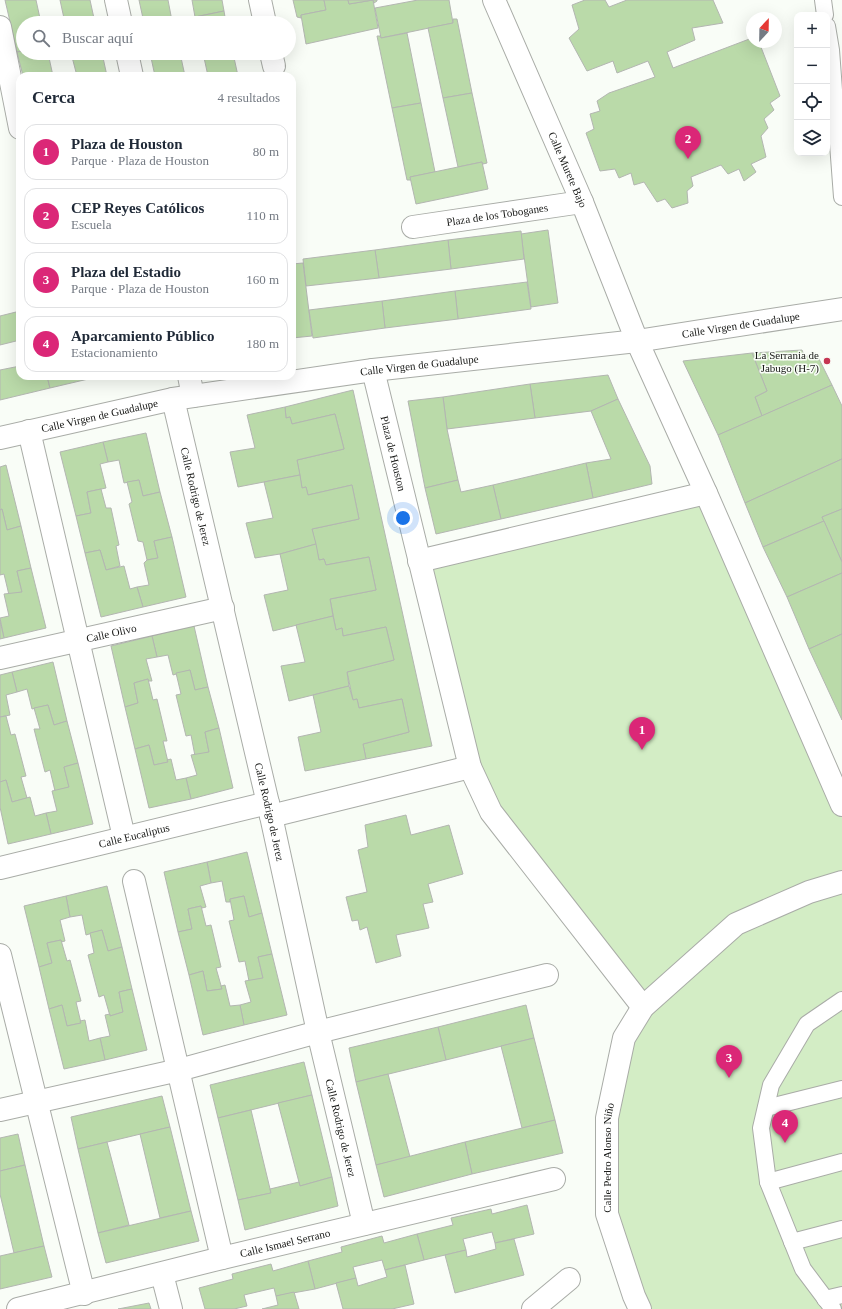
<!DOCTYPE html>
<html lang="es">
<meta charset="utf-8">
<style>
:root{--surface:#fff;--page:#f2f2f3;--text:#1f2937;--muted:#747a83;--line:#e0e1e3;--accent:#db2777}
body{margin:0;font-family:Georgia,serif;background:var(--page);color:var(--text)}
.controls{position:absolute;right:12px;top:12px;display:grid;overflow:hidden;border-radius:8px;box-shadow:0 4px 16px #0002}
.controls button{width:36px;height:36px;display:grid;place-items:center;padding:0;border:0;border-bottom:1px solid var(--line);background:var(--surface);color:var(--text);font:20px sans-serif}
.compass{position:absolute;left:746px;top:12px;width:36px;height:36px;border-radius:50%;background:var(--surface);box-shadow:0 4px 16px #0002;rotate:22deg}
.you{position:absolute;left:403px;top:518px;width:14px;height:14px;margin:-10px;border:3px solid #fff;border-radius:50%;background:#1a73e8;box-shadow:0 0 0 6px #1a73e833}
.badge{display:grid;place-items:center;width:26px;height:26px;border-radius:50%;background:var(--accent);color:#fff;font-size:13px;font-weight:700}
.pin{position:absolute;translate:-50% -33px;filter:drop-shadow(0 1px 2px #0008)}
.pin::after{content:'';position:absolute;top:21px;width:14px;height:12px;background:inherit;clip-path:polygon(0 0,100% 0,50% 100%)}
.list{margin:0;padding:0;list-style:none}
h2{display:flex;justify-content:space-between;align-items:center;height:52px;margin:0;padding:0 16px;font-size:17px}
h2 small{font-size:13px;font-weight:400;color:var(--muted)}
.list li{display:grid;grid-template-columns:26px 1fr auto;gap:12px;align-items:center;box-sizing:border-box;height:56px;margin:0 8px 8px;padding:0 8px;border:1px solid var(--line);border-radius:12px}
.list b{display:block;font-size:15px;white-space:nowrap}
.list p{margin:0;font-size:13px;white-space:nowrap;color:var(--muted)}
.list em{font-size:13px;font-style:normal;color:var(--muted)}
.icon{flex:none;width:22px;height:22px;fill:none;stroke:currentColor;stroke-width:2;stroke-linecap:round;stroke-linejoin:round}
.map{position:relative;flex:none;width:842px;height:1309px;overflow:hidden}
.search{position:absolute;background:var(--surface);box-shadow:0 4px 16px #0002;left:16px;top:16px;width:280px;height:44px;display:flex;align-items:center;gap:10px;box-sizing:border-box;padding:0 14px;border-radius:22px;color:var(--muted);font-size:15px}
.panel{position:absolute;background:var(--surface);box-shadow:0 4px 16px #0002;left:16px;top:72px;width:280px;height:308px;border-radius:12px}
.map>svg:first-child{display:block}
.green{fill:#d3edc5}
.building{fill:#badaa9;stroke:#b3b6b1}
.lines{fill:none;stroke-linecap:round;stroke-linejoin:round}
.service-casing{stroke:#a9aca7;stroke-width:18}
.pedestrian-casing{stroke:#a9aca7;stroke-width:24}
.minor-casing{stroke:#a9aca7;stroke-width:24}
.tertiary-casing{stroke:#a9aca7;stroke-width:24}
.service{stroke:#fff;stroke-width:16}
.pedestrian{stroke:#fff;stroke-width:22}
.minor{stroke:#fff;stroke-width:22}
.tertiary{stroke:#fff;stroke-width:22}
.poi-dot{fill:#c53552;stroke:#f9fdf7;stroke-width:1.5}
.labels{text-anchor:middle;stroke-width:3;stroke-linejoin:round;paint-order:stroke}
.street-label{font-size:11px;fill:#171816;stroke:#f9fdf7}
.poi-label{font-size:11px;fill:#171816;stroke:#f9fdf7;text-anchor:end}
</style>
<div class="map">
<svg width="842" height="1309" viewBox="0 0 842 1309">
<rect width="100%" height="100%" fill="#f9fdf7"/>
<path class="green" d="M706,493l136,312v504h-202l-33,-95v-96l36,-111 -152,-195 -72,-251z"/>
<g class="building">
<path d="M5,0h31l5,23h-18v28l-6,1z"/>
<path d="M60,0h30l5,23h-30z"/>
<path d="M139,0h29l4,21 -28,2z"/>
<path d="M192,0h30l2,11 -29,6z"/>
<path d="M293,0h31l2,10 -25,5v3l-4,-1z"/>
<path d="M324,0h24l1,4 24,-4 5,28 -72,16 -5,-29 25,-5z"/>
<path d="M348,0h29v1l-3,2 -1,-3 -24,4z"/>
<path d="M418,0h31l4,23 -72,15 -6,-30z"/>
<path d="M585,0h20l4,7 18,-7h86l10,23 -31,5 3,12 -28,12 6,16 79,-30v4h7l21,54 -10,7 4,7 -10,9 4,9 -7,8 5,21 -15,7 5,8 -12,9 -5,-12 -11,5 -7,-9 -30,12 2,9 -6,5 1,12 -16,5 -7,-9 -8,3 -13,-20 -10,3 -3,-12 -12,5 -4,-9 -15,2 -14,-38 8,-4 -4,-15 10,-3 -3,-10 12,-8 46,-16 -7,-16 -31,12 -4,-12 -26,10 -18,-33 10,-9 -7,-24z"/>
<path d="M224,11l2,12h-29l-2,-6z"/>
<path d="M453,19h4l15,74 -29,5 -15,-70 25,-5z"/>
<path d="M407,33l14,70 -29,5 -15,-72h3l1,2z"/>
<path d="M23,51v2h25l5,23h-30l-6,-24z"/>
<path d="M71,53h31l5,23h-30z"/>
<path d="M150,53h30l5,23h-30z"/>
<path d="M203,53h30l5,23h-30z"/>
<path d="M472,93l15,70 -4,1 -1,-2 -24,5 -15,-69z"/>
<path d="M421,103l14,69 -25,5 1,3h-4l-15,-72z"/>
<path d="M482,162l6,27 -72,15 -6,-27z"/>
<path d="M548,230l10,73 -27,4 -10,-73z"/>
<path d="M521,231l3,28 -73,10 -3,-29z"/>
<path d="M448,240l3,29 -72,9 -4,-28z"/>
<path d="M375,250l4,28 -73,8 -3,-27z"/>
<path d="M303,263l9,73 -20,2v-74z"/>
<path d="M527,282l4,27 -73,10 -3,-28z"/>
<path d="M455,291l3,28 -73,9 -3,-27z"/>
<path d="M382,301l3,27 -72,10 -4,-28z"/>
<path d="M20,311v29l-20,5v-29z"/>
<path d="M802,350l3,7 11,-4 16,32 -70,31 -7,-19 12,-6 -15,-38z"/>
<path d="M752,353l15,38 -12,6 7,19 -44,19 -35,-74z"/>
<path d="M20,366v10h27l3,12 -50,12v-30z"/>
<path d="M608,375l10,24 -27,12 -56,7 -5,-34z"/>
<path d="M47,376h54l-51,12z"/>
<path d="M530,384l5,34 -88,11 -4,-32z"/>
<path d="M832,385l10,21v53l-97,44 -27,-68z"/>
<path d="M353,390l79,356 -66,13 -3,-15 46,-12 -7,-33 -43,9 -2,-9 -4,1 -6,-28 47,-12 -8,-33 -43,9 -1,-8 -6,2 -6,-31 46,-9 -7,-33 -43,8 -2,-6 -5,1 -7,-31 47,-10 -7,-34 -44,10 -2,-8 -4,1 -5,-28 47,-11 -9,-35 -43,10 -2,-7 -4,1 -1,-11z"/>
<path d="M443,397l4,32 11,51 -33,8 -17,-87z"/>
<path d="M618,399l32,67 2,18 -59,14 -7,-35 25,-4 -20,-48z"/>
<path d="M285,407l1,11 4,-1 2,7 43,-10 9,35 -47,11 3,15 -62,12 -8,-35 25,-4 -8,-33z"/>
<path d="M146,433l14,59 -17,4 -4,-16 -15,3 -5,-23 -11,2 -5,-20z"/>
<path d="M103,442l5,20 -8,2 6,24 -19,4 4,21 -15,3 -16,-64z"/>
<path d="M842,459v50l-20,8 2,4 -61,26 -18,-44z"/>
<path d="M586,463l7,35 -92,21 -8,-34z"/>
<path d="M6,465l15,61 -14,4 -5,-21 -2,1v-43z"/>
<path d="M300,475l2,13 4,-1 2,8 44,-10 7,34 -47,10 4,15 -36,10 -25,4 -9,-35 27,-5 -9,-36z"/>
<path d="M139,480l4,16 17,-4 12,45 -18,4 4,17 -11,2 -4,-18 -5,-1 -9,-37 3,-2 -5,-20z"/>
<path d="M458,480l3,12 32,-7 8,34 -65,15 -11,-46z"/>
<path d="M101,489l5,19h5l8,37 -3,1 4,20 -14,4 -6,-20 -15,3 -9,-37 15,-3 -4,-21z"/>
<path d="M2,509l5,21 14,-4 10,42 -14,3 5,21 -13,3 -5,-21 -4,1v-65z"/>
<path d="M842,509v53l-20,-45z"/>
<path d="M824,521l18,41v11l-55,24 -24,-50z"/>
<path d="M172,537l14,60 -43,10 -6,-20 12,-2 -5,-22 3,-3 11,-2 -4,-17z"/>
<path d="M316,544l3,16 5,-1 2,6 43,-8 7,33 -46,9 3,17 -60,15 -9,-36 24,-5 -8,-36z"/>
<path d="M100,550l6,20 18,-4 6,23 7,-2 6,20 -42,10 -16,-64z"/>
<path d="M31,568l15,60 -42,10 -4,-20 9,-2 -5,-22 18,-2 -5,-21z"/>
<path d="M842,573v61l-33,15 -22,-52z"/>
<path d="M333,616l3,14 6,-2 1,8 43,-9 8,33 -47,12 2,14 -60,15 -8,-35 24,-4 -9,-37z"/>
<path d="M0,621l4,17 -4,1z"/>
<path d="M194,626l14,61 -13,3 -5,-20 -17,5 -5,-20 -11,2 -5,-21z"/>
<path d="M842,634v86l-33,-71z"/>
<path d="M152,636l5,21 -11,2 6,22h-4v-2l-14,4 4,20 -13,4 -14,-61z"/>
<path d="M53,662l14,59 -13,4 -6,-20 -16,4 -5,-20 -10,3 -5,-20z"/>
<path d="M190,670l5,20 13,-3 11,41 -14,4 4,20 -14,4 -4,-21 -5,1 -10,-41 5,-1 -5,-21z"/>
<path d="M12,672l5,20 -11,3 4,20 -10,2v-42z"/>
<path d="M148,679l5,21 4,-1 10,42h-4l5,21 -14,3 -5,-20 -14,4 -10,-42 13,-4 -4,-20z"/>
<path d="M349,686l4,14 4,-1 2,9 43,-9 7,33 -46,12 3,15 -61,12 -7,-34 23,-5 -8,-37z"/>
<path d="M48,705l6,20 13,-4 11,42 -14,4 5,20 -14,4 -5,-21 -5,2 -11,-43h6l-6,-21z"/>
<path d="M6,716l5,19 4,-1 11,42 -5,1 6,21 -15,4 -6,-22 -6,2v-65z"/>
<path d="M219,728l14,60 -42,11 -5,-21 11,-3 -6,-20 18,-3 -4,-20z"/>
<path d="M149,745l5,20 14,-3 -1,-2 4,-1 5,21 10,-2 5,21 -42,9 -14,-59z"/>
<path d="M78,763l15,61 -42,10 -5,-21 11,-2 -5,-20 17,-4 -5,-20z"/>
<path d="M6,780l6,22 18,-5 5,19 11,-3 5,21 -43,10 -8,-37v-25z"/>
<path d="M406,815l5,20 38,-10 14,49 -35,10 5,18 -10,2 6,24 -33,7 5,21 -25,7 -9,-36 -7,3 -2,-10 -6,1 -6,-24 21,-5 -9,-42 10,-3 -3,-22z"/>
<path d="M247,852l15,61 -13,4 -5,-21 -14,3v3h-4l-4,-21 -11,2 -4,-21z"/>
<path d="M207,862l4,21 -11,3 6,21 -4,1 -1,-2 -13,3 4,20 -14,3 -14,-60z"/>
<path d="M107,886l15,61 -14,4 -6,-21 -16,5 -4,-20 -12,2 -4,-21z"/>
<path d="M66,896l4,21 -10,3 5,21 -4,1v-2l-14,3 5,20 -13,4 -15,-61z"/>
<path d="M244,896l5,21 13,-4 10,41 -14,3 5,21 -14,3 -4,-20 -6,1 -10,-41 5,-1 -4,-21z"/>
<path d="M201,906l5,20 5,-1 10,42 -5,1 6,21 -15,2 -4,-20 -14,4 -11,-43 14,-3 -4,-20z"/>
<path d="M102,930l6,21 14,-4 10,42 -13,3 4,20 -13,4 -6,-21 -5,2 -11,-42 6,-2 -4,-20z"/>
<path d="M61,940l6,21 3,-1 11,41 -5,1 5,21 -14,3 -5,-21 -13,4 -10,-42 13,-4 -5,-20z"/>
<path d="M272,954l15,61 -43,10 -4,-20 11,-3 -6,-21 18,-3 -5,-21z"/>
<path d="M203,971l4,20 15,-2 -1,-3 4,-1 5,21 10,-1 4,20 -41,10 -14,-60z"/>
<path d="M132,989l15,61 -42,10 -5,-22 10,-2 -5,-21 5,-1v2l13,-4 -4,-20z"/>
<path d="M62,1005l5,21 14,-3 -1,-2 5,-1 4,21 11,-3 5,22 -41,9 -15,-60z"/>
<path d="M526,1005l8,33 -88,22 -8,-33z"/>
<path d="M438,1027l8,33 -90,22 -7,-34z"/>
<path d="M534,1038l21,82 -33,8 -21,-82z"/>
<path d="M304,1062l8,33 -94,23 -8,-33z"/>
<path d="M388,1074l22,83 -34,8 -20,-83z"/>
<path d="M312,1095l20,82 -32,9 -22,-83z"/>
<path d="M162,1096l8,31 -92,22 -7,-32z"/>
<path d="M251,1110l20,83 -33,7 -20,-82z"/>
<path d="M555,1120l8,33 -91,21 -7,-32z"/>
<path d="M170,1127l21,84 -31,7 -20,-84z"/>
<path d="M18,1134l7,31 -25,6v-33z"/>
<path d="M107,1142l22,83 -31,8 -20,-84z"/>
<path d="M465,1142l7,32 -88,23 -8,-32z"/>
<path d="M25,1165l19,81 -30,7 -14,-59v-23z"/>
<path d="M332,1177l6,29 -93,24 -7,-30 33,-7 -1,-4 29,-7 1,4z"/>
<path d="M527,1205l7,29 -39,9 -3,-11 -29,7 3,11 -42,10 -7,-26 36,-9 -2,-7 40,-9 1,5z"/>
<path d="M191,1211l8,30 -93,22 -8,-30z"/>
<path d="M417,1234l7,26 -39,10 -3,-10 -29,7 3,11 -41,11 -7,-28 34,-9 -1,-5 41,-11 2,7z"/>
<path d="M514,1239l10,36 -69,18 -10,-38 21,-5 1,7 29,-8 -1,-6z"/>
<path d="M44,1246l8,31 -52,12v-33z"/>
<path d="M308,1261l7,28 -39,7 -2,-8 -30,7 3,11 -13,3h-29l-6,-21 34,-9 -1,-5 39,-10 2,7z"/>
<path d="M405,1265l9,39 -22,5h-49l-7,-26 20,-5 2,8 29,-9 -2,-7z"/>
<path d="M294,1292l5,17h-37l16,-4 -2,-9z"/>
<path d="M149,1303l2,6h-33z"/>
</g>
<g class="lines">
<g class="service-casing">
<g id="service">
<path d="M823,0l2,15"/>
<path d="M827,26l4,24 11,147"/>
<path d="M766,1108l76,-19"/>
<path d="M768,1182l74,-20"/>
<path d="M792,1242l50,-13"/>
<path d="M825,1299l17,-4"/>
<path d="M833,1309l-30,-40 -35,-87 -7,-54 10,-43 36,-61 35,-24"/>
</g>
</g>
<g class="pedestrian-casing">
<g id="pedestrian">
<path d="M260,0l5,23"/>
<path d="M0,27l20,101"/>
<path d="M271,53l3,13"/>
<path id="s1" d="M413,227l169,-25"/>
</g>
</g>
<g class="minor-casing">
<g id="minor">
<path d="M116,0l5,23"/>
<path id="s2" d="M494,0l88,202 55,139 69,152 136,312"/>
<path d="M127,53l5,23"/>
<path id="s3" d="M373,370l97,397 21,45 152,195"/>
<path d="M189,376l4,20"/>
<path id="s4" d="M173,399l98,417 47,216 46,192"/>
<path d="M29,431l95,406"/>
<path d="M419,561l287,-68"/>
<path id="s5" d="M0,658l223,-50"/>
<path d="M271,816l199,-49"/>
<path id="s6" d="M0,868l268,-65"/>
<path d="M134,881l88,377"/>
<path d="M0,955l84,339"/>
<path d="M0,1110l179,-40 139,-38 229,-57"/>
<path d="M162,1274l9,35"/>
<path id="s7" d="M18,1309l204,-51 332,-79"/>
<path d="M533,1309l36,-30"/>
</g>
</g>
<g class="tertiary-casing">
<g id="tertiary">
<path id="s8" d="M0,438l173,-39 200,-29 264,-29 205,-32"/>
<path id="s9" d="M640,1309l-6,-13 -27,-82v-96l17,-80 19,-31 93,-83 73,-32 33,-10"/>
</g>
</g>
<use href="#service" class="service"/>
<use href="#pedestrian" class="pedestrian"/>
<use href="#minor" class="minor"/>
<use href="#tertiary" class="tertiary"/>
</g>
<circle class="poi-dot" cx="827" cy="361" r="4"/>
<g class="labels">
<g class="street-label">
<text dy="4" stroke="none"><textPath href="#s2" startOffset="185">Calle Murete Bajo</textPath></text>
<text dy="4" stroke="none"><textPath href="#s1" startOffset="85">Plaza de los Toboganes</textPath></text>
<text dy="4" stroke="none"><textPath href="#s8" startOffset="750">Calle Virgen de Guadalupe</textPath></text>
<text dy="4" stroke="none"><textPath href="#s8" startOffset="426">Calle Virgen de Guadalupe</textPath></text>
<text dy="4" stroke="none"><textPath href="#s8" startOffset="102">Calle Virgen de Guadalupe</textPath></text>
<text dy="4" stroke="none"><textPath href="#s3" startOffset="86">Plaza de Houston</textPath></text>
<text dy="4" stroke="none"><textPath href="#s4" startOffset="100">Calle Rodrigo de Jerez</textPath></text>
<text dy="4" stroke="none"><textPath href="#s5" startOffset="114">Calle Olivo</textPath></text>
<text dy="4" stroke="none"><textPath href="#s4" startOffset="424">Calle Rodrigo de Jerez</textPath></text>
<text dy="4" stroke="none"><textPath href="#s6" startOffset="138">Calle Eucaliptus</textPath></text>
<text dy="4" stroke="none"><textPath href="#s4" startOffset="748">Calle Rodrigo de Jerez</textPath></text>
<text dy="4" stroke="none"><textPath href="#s9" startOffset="157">Calle Pedro Alonso Niño</textPath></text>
<text dy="4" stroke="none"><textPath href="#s7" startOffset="275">Calle Ismael Serrano</textPath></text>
</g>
<g class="poi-label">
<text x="819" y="359">La Serrania de<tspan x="819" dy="13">Jabugo (H-7)</tspan></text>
</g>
</g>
</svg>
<div class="controls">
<button>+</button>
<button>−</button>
<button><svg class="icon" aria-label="locate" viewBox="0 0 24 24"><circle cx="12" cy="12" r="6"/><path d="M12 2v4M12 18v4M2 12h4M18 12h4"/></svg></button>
<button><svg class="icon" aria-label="layers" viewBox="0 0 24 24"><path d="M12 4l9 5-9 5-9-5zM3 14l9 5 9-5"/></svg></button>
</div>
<svg class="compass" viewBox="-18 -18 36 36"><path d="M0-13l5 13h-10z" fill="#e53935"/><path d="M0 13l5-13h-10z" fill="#747a83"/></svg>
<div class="you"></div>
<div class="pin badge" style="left:642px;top:750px">1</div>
<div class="pin badge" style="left:688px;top:159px">2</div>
<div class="pin badge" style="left:729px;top:1078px">3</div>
<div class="pin badge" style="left:785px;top:1143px">4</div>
<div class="search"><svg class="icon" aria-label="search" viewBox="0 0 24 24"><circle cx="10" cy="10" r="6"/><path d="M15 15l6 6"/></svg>Buscar aquí</div>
<section class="panel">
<h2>Cerca<small>4 resultados</small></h2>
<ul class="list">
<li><span class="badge">1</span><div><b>Plaza de Houston</b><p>Parque · Plaza de Houston</p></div><em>80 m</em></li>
<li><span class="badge">2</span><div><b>CEP Reyes Católicos</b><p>Escuela</p></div><em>110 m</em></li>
<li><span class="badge">3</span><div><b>Plaza del Estadio</b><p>Parque · Plaza de Houston</p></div><em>160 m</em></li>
<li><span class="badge">4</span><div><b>Aparcamiento Público</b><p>Estacionamiento</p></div><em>180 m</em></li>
</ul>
</section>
</div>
